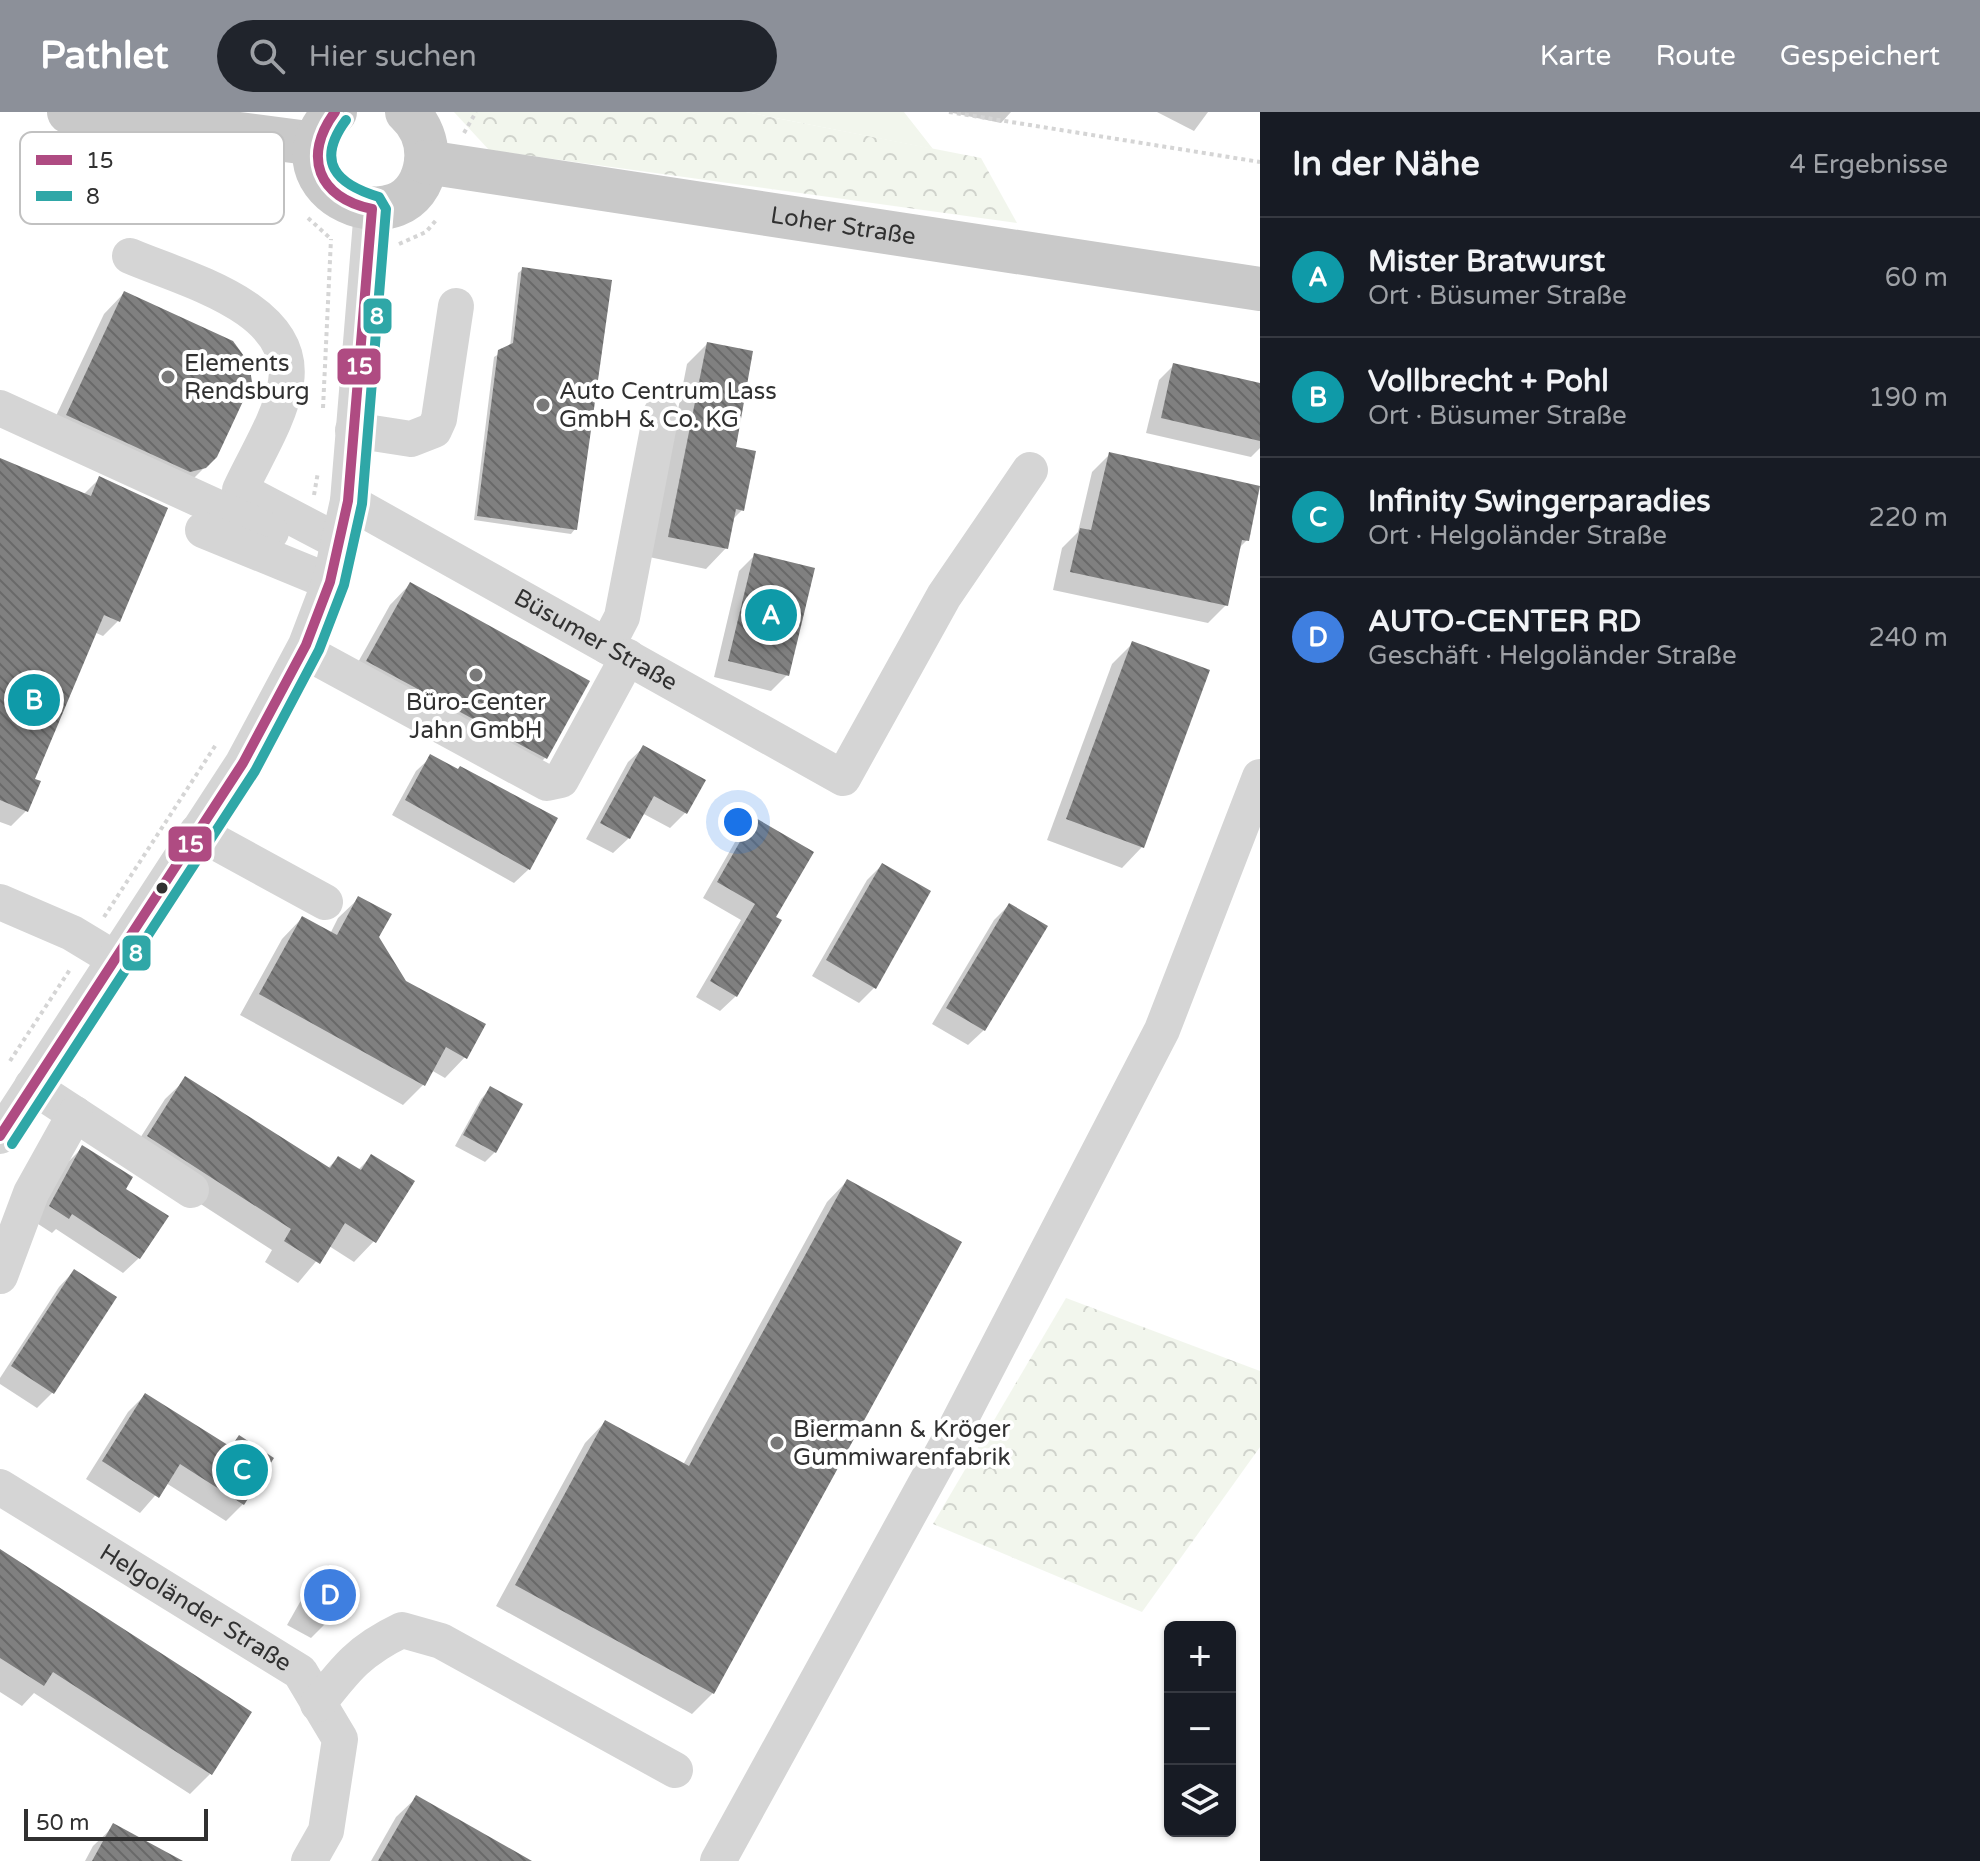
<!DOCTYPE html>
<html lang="de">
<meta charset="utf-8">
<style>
:root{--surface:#171b24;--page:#20242c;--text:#f1f3f6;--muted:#9ea1a6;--line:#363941;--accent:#8c9099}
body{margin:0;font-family:"Varela Round",sans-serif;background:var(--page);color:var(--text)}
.controls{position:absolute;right:24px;bottom:24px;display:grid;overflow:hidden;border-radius:12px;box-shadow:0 2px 6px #0004}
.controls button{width:72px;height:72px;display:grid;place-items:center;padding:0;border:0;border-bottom:2px solid var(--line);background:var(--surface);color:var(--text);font:40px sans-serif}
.scale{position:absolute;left:24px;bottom:20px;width:184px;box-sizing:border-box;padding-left:8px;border:4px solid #313131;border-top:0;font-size:22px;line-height:28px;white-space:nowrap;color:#313131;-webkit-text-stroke:6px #fff;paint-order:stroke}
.you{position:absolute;left:738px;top:710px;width:28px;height:28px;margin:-20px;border:6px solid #fff;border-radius:50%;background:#1a73e8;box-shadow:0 0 0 12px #1a73e833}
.badge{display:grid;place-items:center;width:52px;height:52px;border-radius:50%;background:var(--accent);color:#fff;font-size:26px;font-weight:700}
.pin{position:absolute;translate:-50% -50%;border:4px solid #fff;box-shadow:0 2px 8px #0006}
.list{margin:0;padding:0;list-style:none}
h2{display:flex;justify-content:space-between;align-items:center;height:104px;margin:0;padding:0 32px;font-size:34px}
h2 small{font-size:26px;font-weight:400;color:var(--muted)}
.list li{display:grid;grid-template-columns:52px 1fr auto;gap:24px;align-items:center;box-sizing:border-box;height:120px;padding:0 32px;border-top:2px solid var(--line)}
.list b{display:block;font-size:30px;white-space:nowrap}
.list p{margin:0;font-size:26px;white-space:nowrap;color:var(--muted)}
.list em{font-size:26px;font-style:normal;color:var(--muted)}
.icon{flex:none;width:44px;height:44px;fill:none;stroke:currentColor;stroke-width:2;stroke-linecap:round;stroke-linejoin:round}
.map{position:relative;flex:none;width:1260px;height:1749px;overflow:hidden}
header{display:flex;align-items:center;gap:48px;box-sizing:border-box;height:112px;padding:0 40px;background:var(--accent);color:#fff}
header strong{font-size:38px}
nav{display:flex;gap:44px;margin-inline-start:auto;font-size:28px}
.search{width:560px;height:72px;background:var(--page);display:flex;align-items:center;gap:20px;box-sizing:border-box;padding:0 28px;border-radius:44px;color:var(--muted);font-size:30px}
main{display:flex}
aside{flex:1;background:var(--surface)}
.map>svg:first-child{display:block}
.forest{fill:url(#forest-crowns)}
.park{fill:#f2f6ed}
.shadow{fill:#0003}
.building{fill:url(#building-back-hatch)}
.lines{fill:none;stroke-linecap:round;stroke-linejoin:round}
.path{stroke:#d5d5d5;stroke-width:4;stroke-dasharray:4 4;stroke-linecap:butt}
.minor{stroke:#d5d5d5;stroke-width:36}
.major{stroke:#c9c9c9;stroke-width:44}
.bus-1-casing{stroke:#fff;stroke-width:16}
.bus-2-casing{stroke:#fff;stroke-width:16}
.bus-1{stroke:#af4b82;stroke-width:10}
.bus-2{stroke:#2fa7a7;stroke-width:10}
.poi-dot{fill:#797979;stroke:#fff;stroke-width:3}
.bus-dot{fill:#313131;stroke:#fff;stroke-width:3}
.labels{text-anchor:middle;stroke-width:8;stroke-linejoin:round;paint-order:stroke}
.street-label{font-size:24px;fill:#313131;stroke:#fff}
.poi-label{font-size:24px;fill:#313131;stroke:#fff;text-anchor:start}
.key{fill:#fff;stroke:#c1c1c1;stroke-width:2}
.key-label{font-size:22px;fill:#313131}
.line-badge{stroke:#fff;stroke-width:3}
.badge-label{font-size:22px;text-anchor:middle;font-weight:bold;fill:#fff}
</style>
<header>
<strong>Pathlet</strong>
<div class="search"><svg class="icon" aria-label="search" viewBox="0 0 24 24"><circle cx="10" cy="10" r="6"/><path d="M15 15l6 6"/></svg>Hier suchen</div>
<nav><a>Karte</a><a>Route</a><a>Gespeichert</a></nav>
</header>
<main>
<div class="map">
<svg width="1260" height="1749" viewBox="0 0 1260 1749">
<defs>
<pattern id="forest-crowns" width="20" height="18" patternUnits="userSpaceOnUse" patternTransform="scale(2)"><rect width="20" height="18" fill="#f2f6ed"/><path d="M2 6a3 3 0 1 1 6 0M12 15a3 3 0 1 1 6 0" fill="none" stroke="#d0d3cc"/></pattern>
<pattern id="building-back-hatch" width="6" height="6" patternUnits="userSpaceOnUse" patternTransform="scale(2)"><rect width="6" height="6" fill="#808080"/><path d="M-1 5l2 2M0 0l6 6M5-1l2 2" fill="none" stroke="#696969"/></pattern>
</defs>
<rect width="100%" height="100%" fill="#fff"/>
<g class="forest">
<path d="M454,0h292l235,46 36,65 -528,-73z"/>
<path d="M1066,1186l194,73v76l-118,165 -209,-88z"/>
</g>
<path class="park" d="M746,0h158l29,37z"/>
<g class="shadow">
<path d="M948,0h63l-10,11z"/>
<path d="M1157,0h51l-14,19z"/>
<path d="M523,157l52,260 -4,5 -97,-14 20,-163 16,-10 8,-74z"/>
<path d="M124,181l92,163 -22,22 -147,-43 57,-121z"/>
<path d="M707,232l26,105 9,61 -10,10 -6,28 -20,21 -57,-12 38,-193z"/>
<path d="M1174,253l86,20v63l-9,9 -105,-24 13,-53z"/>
<path d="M1110,342l137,86 -9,9 -12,56 -18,18 -155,-33 9,-42 16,-16 14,-60z"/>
<path d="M0,348l83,35 16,-16 19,142 -15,15 -9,-4 -61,148 -7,31 -15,15 -11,-4z"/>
<path d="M754,444l33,119 -16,16 -57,-14 25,-106z"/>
<path d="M410,472l135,174 -20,20 -178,-96 43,-77z"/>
<path d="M1133,531l9,204 -20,21 -75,-28 65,-176z"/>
<path d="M644,635l59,33 -18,33 -15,15 -28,-15 -13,25 -16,15 -27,-14 42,-77z"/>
<path d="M431,645l26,14 72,98 -15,14 -122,-68 24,-44z"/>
<path d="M755,708l18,97 -37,79 -16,15 -24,-14 45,-77 -38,-22 36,-63z"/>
<path d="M882,753l-8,123 -15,15 -47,-27 55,-96z"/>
<path d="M359,786l18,39 28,45 60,75 -20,21 -14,-8 -7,14 -21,21 -163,-90 42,-76 20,-21 28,16 8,-16z"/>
<path d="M1009,793l36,22 -61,103 -16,15 -36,-21 62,-104z"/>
<path d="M186,967l141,90 11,-11 19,13 15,-15 2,85 -20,21 -25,-16 -31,37 -33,-21 7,-12 -144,-93 37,-58z"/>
<path d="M490,977l30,16 -25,47 -10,10 -30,-16 26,-47z"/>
<path d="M82,1036l42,41 15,69 -16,15 -67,-44 -4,4 -17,-11 32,-59z"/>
<path d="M847,1069l-134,512 -21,21 -196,-108 89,-163 20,-21 78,43 144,-263z"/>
<path d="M74,1159l40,26 -62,96 -15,15 -37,-24v-6l59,-91z"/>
<path d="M145,1283l84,53 10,-10 4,66 -17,17 -60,-38 -26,30 -54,-34 42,-67z"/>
<path d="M0,1440l210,222 -20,20 -156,-101 -12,13 -22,-14z"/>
<path d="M328,1455l3,51 -20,20 -24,-13 21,-37z"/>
<path d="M417,1685l111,64h-157l25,-44z"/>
<path d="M114,1714l40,35h-69l8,-15z"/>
</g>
<g class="building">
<path d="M522,155l90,13 -35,250 -100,-14 21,-166 15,-7z"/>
<path d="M124,179l109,50 16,22 3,19 -35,75 -11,11 -16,4 -124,-57z"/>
<path d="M707,230l46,9 -17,96 20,4 -12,60 -8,-2 -8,40 -60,-12z"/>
<path d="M1173,251l87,20v58l-99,-23z"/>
<path d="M1109,340l151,34 -11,55 -7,-1 -14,66 -158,-34 10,-44 11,2z"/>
<path d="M0,346l91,38 8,-20 69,32 -48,114 -16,-7 -69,164 6,2 -13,31 -28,-12z"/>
<path d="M754,441l61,15 -26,108 -61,-15z"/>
<path d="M410,470l180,99 -43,78 -181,-98z"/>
<path d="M1132,529l78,29 -66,178 -78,-29z"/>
<path d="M643,633l63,35 -19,34 -33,-18 -24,43 -30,-16z"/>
<path d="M430,642l28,15 2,-3 98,52 -28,52 -125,-70z"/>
<path d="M754,705l60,35 -38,65 6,3 -45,77 -27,-16 45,-77 -38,-22z"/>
<path d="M882,751l49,28 -55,98 -50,-29z"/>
<path d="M358,784l34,18 -13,23 27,44 80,43 -19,35 -21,-12 -21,39 -166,-92 43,-78 35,19z"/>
<path d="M1009,791l39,23 -63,105 -39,-23z"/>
<path d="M185,964l145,92 8,-12 23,14 10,-16 44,27 -39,62 -31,-20 -25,41 -36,-23 7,-12 -144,-93z"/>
<path d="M490,974l33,18 -27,49 -33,-18z"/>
<path d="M82,1033l51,32 -7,12 43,27 -29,43 -68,-45 -3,5 -20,-13z"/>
<path d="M847,1067l115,63 -248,452 -199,-109 90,-165 84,46z"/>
<path d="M74,1157l43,28 -63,97 -43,-28z"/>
<path d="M145,1281l86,54 8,-12 35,23 -30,47 -64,-41 -21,34 -57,-37z"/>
<path d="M0,1437l252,163 -40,63 -159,-103 -9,14 -44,-28z"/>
<path d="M328,1453l27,15 -22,39 -27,-14z"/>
<path d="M416,1683l116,66h-154z"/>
<path d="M113,1711l70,38h-91z"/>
</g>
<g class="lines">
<g class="path">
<path d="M949,0l311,50"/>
<path d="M464,21l12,-21"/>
<path d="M308,106l23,21"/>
<path d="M399,132l27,-12 12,-14"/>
<path d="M323,296l8,-169"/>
<path d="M314,383l4,-23"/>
<path d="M104,805l113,-174"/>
<path d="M10,949l61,-93"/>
</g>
<g class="minor">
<path d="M130,144c53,23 167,51 156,126 -6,37 -31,75 -46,108l99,52"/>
<path d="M0,296l271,124"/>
<path d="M353,318l58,9 23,-9 5,-11 17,-113"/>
<path id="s1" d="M348,389l495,277 101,-182 86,-126"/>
<path d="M203,418l127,52"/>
<path d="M607,534l15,-29 39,-203"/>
<path d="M304,539l243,132 14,-3 67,-123"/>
<path d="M197,720l128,70"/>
<path d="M0,790l72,31 43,26"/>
<path d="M32,974l159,104"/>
<path d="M0,1024l243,-373 63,-118 24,-63 18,-81 24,-292"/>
<path d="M0,1164l31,-83 44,-79"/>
<path id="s2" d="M0,1375l300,185 40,67 -14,92 -17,30"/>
<path d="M318,1592c28,-36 42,-54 84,-74l39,11 234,129"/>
<path d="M718,1749l230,-418 214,-413 98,-253"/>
</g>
<g class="major">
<path d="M69,0l247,32"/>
<path d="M335,0c-75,78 78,144 91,50 2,-19 -5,-37 -19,-50"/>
<path id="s3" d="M426,50l834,127"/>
</g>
<g class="bus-1-casing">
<path id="bus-1" d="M0,1024l243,-373 63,-118 24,-63 18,-81 24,-292c-54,-11 -70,-53 -37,-97"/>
</g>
<g class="bus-2-casing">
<path id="bus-2" d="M12,1032l243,-373 64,-121 25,-65 18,-81 24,-295 -7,-12c-43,-13 -64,-35 -33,-77"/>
</g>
<use href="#bus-1" class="bus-1"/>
<use href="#bus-2" class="bus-2"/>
</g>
<g class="poi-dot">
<circle cx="168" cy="265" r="8"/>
<circle cx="543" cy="293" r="8"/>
<circle cx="476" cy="563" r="8"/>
<circle cx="777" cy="1331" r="8"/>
</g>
<circle class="bus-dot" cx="162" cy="776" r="7"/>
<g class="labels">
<g class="street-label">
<text dy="8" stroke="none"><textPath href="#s3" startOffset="422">Loher Straße</textPath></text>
<text dy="8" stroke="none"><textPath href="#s1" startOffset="284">Büsumer Straße</textPath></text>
<text dy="8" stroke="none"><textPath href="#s2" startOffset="230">Helgoländer Straße</textPath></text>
</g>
<g class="poi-label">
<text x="184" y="259">Elements<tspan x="184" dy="28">Rendsburg</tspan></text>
<text x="559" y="287">Auto Centrum Lass<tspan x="559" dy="28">GmbH &amp; Co. KG</tspan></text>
<text x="476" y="598" text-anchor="middle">Büro-Center<tspan x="476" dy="28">Jahn GmbH</tspan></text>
<text x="793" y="1325">Biermann &amp; Kröger<tspan x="793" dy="28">Gummiwarenfabrik</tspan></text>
</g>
</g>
<rect x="20" y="20" width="264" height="92" rx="12" class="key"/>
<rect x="36" y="43" width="36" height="10" fill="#af4b82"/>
<rect x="36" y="79" width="36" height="10" fill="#2fa7a7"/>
<g class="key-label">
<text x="86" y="56">15</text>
<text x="86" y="92">8</text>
</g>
<g class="line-badge">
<rect x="362" y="185" width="31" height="38" rx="8" fill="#2fa7a7"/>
<rect x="336" y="235" width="46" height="39" rx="8" fill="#af4b82"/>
<rect x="167" y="713" width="46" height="38" rx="8" fill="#af4b82"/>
<rect x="121" y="822" width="31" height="38" rx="8" fill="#2fa7a7"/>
</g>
<g class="badge-label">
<text x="377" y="212">8</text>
<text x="359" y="262">15</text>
<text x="190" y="740">15</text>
<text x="136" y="849">8</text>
</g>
</svg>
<div class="controls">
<button>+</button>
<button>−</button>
<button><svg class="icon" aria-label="layers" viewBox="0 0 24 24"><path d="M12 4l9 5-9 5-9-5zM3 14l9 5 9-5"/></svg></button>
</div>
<div class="scale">50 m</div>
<div class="you"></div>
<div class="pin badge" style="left:771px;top:503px;background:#0f9aa8">A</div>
<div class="pin badge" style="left:34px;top:588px;background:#0f9aa8">B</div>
<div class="pin badge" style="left:242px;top:1358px;background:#0f9aa8">C</div>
<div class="pin badge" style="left:330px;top:1483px;background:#3f7fe0">D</div>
</div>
<aside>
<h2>In der Nähe<small>4 Ergebnisse</small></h2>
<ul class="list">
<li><span class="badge" style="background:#0f9aa8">A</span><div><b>Mister Bratwurst</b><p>Ort · Büsumer Straße</p></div><em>60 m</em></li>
<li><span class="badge" style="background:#0f9aa8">B</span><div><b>Vollbrecht + Pohl</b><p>Ort · Büsumer Straße</p></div><em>190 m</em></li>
<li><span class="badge" style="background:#0f9aa8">C</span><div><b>Infinity Swingerparadies</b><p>Ort · Helgoländer Straße</p></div><em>220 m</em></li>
<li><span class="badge" style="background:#3f7fe0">D</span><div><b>AUTO-CENTER RD</b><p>Geschäft · Helgoländer Straße</p></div><em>240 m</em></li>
</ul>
</aside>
</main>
